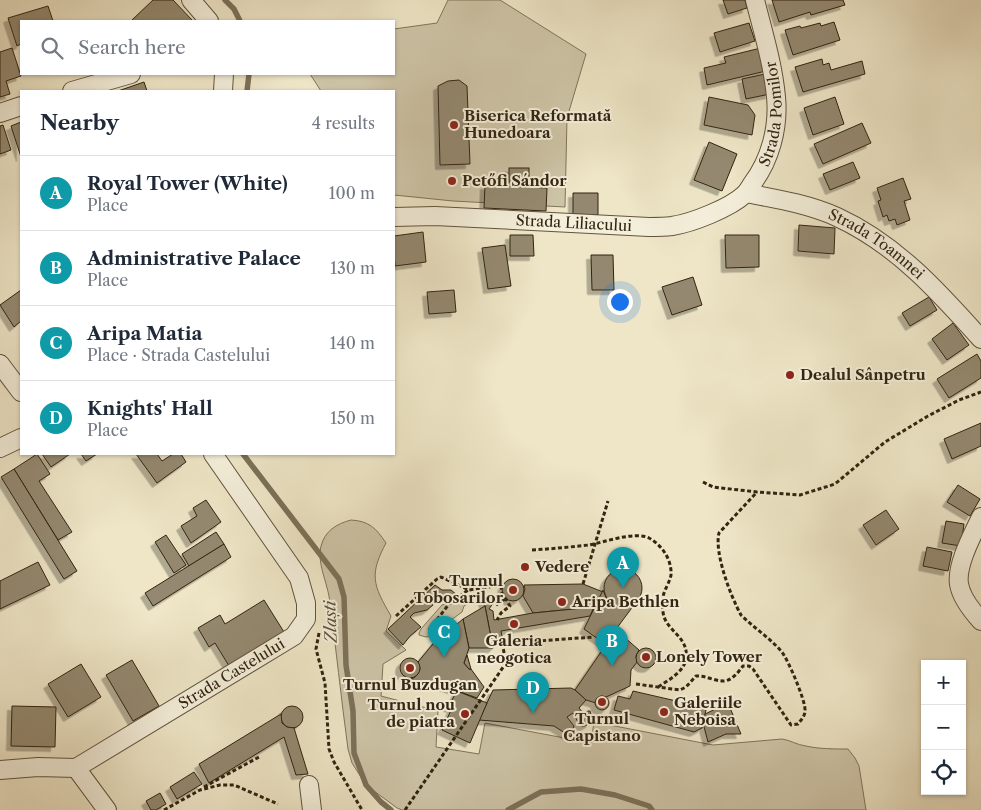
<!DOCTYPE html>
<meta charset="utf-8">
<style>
:root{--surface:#fff;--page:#f6f6f7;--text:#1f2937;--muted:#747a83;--line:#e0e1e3;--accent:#2563eb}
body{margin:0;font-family:"Libre Caslon Text",serif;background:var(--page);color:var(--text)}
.controls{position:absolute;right:15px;bottom:15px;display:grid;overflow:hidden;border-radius:0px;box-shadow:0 1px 4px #0004}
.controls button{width:45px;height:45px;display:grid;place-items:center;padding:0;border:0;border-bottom:1px solid var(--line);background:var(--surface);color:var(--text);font:25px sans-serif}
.you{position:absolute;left:619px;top:301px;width:18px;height:18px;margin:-12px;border:4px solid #fff;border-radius:50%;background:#1a73e8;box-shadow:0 0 0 8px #1a73e833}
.badge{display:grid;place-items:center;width:32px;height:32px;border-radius:50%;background:var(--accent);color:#fff;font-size:16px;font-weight:700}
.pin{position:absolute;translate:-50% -41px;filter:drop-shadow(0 1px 2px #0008)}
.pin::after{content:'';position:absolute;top:26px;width:18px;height:15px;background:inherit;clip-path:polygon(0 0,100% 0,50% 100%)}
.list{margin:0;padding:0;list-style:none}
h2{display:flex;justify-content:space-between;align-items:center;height:65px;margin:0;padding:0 20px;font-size:21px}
h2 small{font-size:16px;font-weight:400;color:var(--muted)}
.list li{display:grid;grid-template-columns:32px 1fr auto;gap:15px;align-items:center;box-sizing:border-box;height:75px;padding:0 20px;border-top:1px solid var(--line)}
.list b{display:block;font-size:19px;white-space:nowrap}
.list p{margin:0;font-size:16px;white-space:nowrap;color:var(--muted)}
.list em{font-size:16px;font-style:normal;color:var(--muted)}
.icon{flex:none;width:28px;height:28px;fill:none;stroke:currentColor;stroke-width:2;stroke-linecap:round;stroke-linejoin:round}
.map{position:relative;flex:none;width:981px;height:810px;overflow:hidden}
.search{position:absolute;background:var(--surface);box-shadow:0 1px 4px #0004;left:20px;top:20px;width:375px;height:55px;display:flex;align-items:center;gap:12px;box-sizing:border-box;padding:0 18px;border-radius:0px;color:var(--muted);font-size:19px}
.panel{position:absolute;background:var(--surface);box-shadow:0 1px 4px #0004;left:20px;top:90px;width:375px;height:365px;border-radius:0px}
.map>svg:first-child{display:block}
.green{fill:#cec5a8;stroke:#80745c}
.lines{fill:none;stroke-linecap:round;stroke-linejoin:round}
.stream{stroke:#7c7159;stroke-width:5.5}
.building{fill:#948970;stroke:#322411;filter:url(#shadow)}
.street-casing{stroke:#61543e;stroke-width:20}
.path{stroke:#322411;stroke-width:3;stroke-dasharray:4 2.5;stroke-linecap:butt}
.street{stroke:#f4efdb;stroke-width:18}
.path-bridge{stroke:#322411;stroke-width:3;stroke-dasharray:4 2.5;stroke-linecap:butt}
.poi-dot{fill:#8f2418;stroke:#f4efdb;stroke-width:2}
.labels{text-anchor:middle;stroke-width:4;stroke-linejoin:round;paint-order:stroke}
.street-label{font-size:15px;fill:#322411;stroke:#f4efdb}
.poi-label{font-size:15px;font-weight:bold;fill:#322411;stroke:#f4efdb;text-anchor:start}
.water-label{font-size:16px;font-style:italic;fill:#5d513b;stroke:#f4efdb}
</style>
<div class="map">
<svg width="981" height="810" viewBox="0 0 981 810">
<defs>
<filter id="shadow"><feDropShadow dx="-4.5" dy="4.5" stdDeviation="0" flood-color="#0004"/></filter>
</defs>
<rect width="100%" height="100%" fill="#eee6c7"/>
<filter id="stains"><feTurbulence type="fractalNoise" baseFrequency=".004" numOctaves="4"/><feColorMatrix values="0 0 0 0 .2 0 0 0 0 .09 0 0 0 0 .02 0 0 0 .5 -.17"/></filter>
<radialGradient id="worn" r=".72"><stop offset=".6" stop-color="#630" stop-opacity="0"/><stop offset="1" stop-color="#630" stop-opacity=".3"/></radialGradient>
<g class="green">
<path d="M448,0h52l86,54 -19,64 -2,89 -112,-6 -59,-6v-104h-73l-11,-17h84v-45l43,-6z"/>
<path d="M351,520c18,1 25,8 35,23 -17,32 -13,42 5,73l-5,15 20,19 -23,14 -2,32 57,15 -2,36 43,7 6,-31 106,20 3,-21 119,23 69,-6c8,1 15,6 24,7 13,3 28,3 42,3l7,9 4,8 7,44h-464l-5,-2 -31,-23 -14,-22 -4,-14c-7,-51 -12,-102 -19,-153 -3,-16 -12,-34 -8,-50 4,-15 15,-22 30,-26z"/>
<path d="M468,599h1l1,3 -6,4 -2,6 -15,11 -6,7 -9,6 -6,1 -7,-2v-2l2,-4 21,-24 8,-3z"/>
</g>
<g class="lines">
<g class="stream">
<path d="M225,0l9,9 6,12"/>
<path d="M247,91l2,-17"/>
<path d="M243,454l96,125 5,18 2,68 7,46 1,42 12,32 15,17 10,8"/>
<path d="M508,810l33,-18 40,-3 34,6 34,11 3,4"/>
</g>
</g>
<g class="building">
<path d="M153,0h20l20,21h-62z"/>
<path d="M723,0h22l2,8 -19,6z"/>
<path d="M772,0h71l2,5 -34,10 -1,-3 -31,10z"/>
<path d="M48,6l5,15h-32v23l-4,2 -9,-28z"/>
<path d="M834,22l6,18 -47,15 -8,-25 15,-4 1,2 19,-5 1,3z"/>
<path d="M749,23l6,18 -35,11 -6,-19z"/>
<path d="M12,48l9,28 -15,5 4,13 -10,3v-45z"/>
<path d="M761,48l5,23 -59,14 -3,-17 22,-5 -2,-6z"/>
<path d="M822,59l1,6 6,-2 2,7 31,-9 3,13 -62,18 -8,-25z"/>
<path d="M765,74l5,20 -24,5 -4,-20z"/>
<path d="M459,80l8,6 3,78 -30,1 -2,-79 10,-5z"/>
<path d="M144,82l3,9h-29z"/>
<path d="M709,97l39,8 7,10 -3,20 -48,-10z"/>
<path d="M835,97l9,27 -31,11 -9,-27z"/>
<path d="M21,122v35l-10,-31z"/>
<path d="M862,123l9,20 -48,21 -9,-20z"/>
<path d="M3,125l8,25 -11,4v-28z"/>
<path d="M709,142l28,12 -15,37 -28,-11z"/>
<path d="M853,162l7,16 -30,12 -7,-16z"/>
<rect x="509" y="168" width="20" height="14"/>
<path d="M903,178l8,21 -7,2 6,19 -13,5 -2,-6 -6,2 -2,-6 -4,2 -5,-16 3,-1 -4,-12z"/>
<path d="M485,185l62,3 -1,23 -62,-3z"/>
<path d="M573,193h25v22l-25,-1z"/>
<path d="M799,225l36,3 -1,26 -36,-3z"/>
<path d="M423,232l3,30 -31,4 -1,-14v-16z"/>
<path d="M510,235h23l1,21h-24z"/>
<path d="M725,235h34v32l-33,1z"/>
<path d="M505,245l6,41 -23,3 -6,-41z"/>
<path d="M591,255h22l1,35h-22z"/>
<path d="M693,277l9,28 -30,10 -10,-28z"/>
<path d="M21,290v31l-7,6 -14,-22z"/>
<path d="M454,290l2,22 -27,2 -2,-22z"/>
<path d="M929,297l8,13 -27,16 -8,-13z"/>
<path d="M953,323l16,22 -22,15 -15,-21z"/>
<path d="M977,354l4,7v17l-32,20 -12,-19z"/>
<path d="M981,423v23l-29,13 -8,-20z"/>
<path d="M37,454l13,20 -11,7 33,51 -14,8 -44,-71z"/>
<path d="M42,454h28l-19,13z"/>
<path d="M81,454h16l-11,7z"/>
<path d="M136,454h21l5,7 11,-7h8l5,8 -29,21z"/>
<path d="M14,469l63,102 -13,8 -63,-102z"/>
<path d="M958,485l22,14 -10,17 -23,-14z"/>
<path d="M206,500l15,22 -30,21 -10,-17 16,-10 -4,-8z"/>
<path d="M886,510l13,19 -23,16 -13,-20z"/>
<path d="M946,521l18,3 -3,22 -19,-3z"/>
<path d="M216,532l8,12 -35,22 -7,-12z"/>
<path d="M166,535l20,30 -12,8 -19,-31z"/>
<path d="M224,544l7,13 -78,49 -8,-13z"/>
<path d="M927,547l25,5 -4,19 -25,-5z"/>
<path d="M38,562l12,23 -50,24v-28z"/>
<circle cx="623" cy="588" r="19"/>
<circle cx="513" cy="590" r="11"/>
<path d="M583,584l20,8 -9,15 -61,6 -10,-17 2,-7 -1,-4z"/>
<path d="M435,585l7,5h9l6,5 -4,2 -3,-3 -6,1 -9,7h-2v3l-6,5 -13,3 -4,4 11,10 -11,9 -7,9 -15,-16z"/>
<path d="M603,590l4,10 7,6 10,2 10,-3 -29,39 -21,-15z"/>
<path d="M492,595l4,4 -7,10 4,2 1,9 39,-7 61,-6 -4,9 -89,15 2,10 -4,1 -6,6 -8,-42 -2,-6z"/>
<path d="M264,600l20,32 -55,34 -14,-23 -6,4 -11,-19 22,-13 5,9z"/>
<path d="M485,606l8,42h-24l-6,-29z"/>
<path d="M463,619l6,29 -5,15 5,6h2l13,18 -7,11 -39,-14 -22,1 -10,-7 4,1 4,-1 4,-4 2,-5 -2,-7 19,-23 6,9 6,-6 -4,-8z"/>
<path d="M616,630l23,20 -3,6 1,6 -6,8 -1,16 -24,11 -5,-1 -4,3 -1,4 -10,-3 -11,-10z"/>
<circle cx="646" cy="658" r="10"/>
<path d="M467,655l4,14h-2l-5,-6z"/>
<circle cx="410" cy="668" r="10"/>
<path d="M132,660l27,46 -26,15 -27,-46z"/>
<path d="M81,664l20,33 -33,20 -20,-33z"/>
<path d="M571,688l4,2 11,10 -7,8 4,5 5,-2h2l2,6 -2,6 -5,3h-3l-3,-2 -6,-11 -6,4 7,9 -3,11 -17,-11 -75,-6 14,-30z"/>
<path d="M457,691l30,12 -17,40 -28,-13 10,-22 -4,-1z"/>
<path d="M633,691l52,12 21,7 -4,18 -8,4 -80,-22 4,-14 12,3z"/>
<circle cx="602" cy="703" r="7"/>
<path d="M728,703l13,31h-15l-18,8 -5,-19 2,-9z"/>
<circle cx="292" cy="717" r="11"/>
<path d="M12,706l44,1 -1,40 -44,-1z"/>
<path d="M281,714l1,9 5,4 7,1 14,46 -12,1 -12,-38 -75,46 -10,-19z"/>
<path d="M194,772l8,12 -25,15 -7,-12z"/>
<path d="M160,793l6,11 -10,6h-5l-5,-9z"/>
</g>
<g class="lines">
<g class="street-casing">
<g id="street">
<path d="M191,0l18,21"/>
<path d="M72,91l59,-17"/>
<path d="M223,91l1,-17"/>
<path d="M0,113l21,-7"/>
<path id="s1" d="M746,193c31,6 62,11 91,24 59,27 102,75 144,122"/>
<path id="s2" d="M394,217l41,-1 214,11c8,0 15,0 23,-1 20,-3 58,-18 73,-32 3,-3 5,-7 7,-10 18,-24 27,-56 24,-87 -3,-33 -13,-65 -21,-97"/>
<path d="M0,364l21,28"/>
<path d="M0,448l21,-10"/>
<path d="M981,517c-8,17 -25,48 -22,67 2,13 13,27 22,37"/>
<path d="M76,768l31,42"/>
<path id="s3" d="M0,770l38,-3 38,1 218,-132 12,-17v-16l-7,-25 -86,-124"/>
<path d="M309,785l3,25"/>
</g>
</g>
<g class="path">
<path d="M703,482l10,5 44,5 43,3 35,-11 50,-42 43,-26 31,-16 22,-8"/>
<path d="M532,550c19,-1 38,-3 57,-5 16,-3 46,-14 60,-7 13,7 23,22 22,37 -1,6 -5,12 -7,18 -2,6 -2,13 -1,19 2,19 26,24 23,46 -1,13 -17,22 -28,29"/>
<path d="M496,605l9,-6"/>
<path d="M396,616l41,-37 4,-2 28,13 32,-5 1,8 8,13 -9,7 -4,7"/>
<path d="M429,630l20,-26 19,-14"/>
<path d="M319,633l-3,16 9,34 4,66 5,13 28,48"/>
<path d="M636,684l44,6 6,-3 10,-11c10,-1 24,8 32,4 6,-2 11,-9 15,-14h6l4,3 38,56 7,-1c3,-4 7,-8 7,-13 1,-10 -17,-51 -23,-59 -12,-14 -28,-24 -41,-37 -10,-18 -27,-62 -22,-82l38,-41"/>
<path d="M204,787l55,-30"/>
<path d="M164,810l36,-20 20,-5h14l44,19"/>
<path d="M405,810l101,-147 -4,-21c7,4 13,2 21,0l71,-5"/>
</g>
<use href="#street" class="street"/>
<path class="path-bridge" d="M583,584l25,-83"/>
</g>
<g class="poi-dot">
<circle cx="454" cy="125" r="5"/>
<circle cx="452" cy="181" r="5"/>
<circle cx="790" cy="375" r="5"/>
<circle cx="525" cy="567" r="5"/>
<circle cx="513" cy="590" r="5"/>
<circle cx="562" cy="602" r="5"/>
<circle cx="514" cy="624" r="5"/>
<circle cx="646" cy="657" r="5"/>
<circle cx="410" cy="668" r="5"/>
<circle cx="602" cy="702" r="5"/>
<circle cx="664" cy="712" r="5"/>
<circle cx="465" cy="714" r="5"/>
</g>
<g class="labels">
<g class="street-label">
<text dy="5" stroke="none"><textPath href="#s2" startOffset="446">Strada Pomilor</textPath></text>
<text dy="5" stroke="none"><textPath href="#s2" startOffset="180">Strada Liliacului</textPath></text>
<text dy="5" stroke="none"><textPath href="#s1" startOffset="142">Strada Toamnei</textPath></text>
<text dy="5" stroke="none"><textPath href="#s3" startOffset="258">Strada Castelului</textPath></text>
</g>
<g class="poi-label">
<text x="464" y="121">Biserica Reformată<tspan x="464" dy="17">Hunedoara</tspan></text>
<text x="462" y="186">Petőfi Sándor</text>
<text x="800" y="380">Dealul Sânpetru</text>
<text x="535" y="572">Vedere</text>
<text x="503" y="586" text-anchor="end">Turnul<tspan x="503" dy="17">Tobosarilor</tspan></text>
<text x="572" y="607">Aripa Bethlen</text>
<text x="514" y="646" text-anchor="middle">Galeria<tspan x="514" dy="17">neogotica</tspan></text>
<text x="656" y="662">Lonely Tower</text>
<text x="410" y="690" text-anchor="middle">Turnul Buzdugan</text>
<text x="674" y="708">Galeriile<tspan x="674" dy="17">Neboisa</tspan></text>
<text x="455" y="710" text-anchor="end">Turnul nou<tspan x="455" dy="17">de piatra</tspan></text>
<text x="602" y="724" text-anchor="middle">Turnul<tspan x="602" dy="17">Capistano</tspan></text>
</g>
<g class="water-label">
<text transform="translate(330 622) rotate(-92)" y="6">Zlaști</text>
</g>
</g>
<rect width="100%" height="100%" filter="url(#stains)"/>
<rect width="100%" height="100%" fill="url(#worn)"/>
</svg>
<div class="controls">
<button>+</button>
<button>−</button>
<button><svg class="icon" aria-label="locate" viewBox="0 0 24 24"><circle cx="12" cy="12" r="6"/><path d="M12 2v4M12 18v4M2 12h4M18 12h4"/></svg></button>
</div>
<div class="you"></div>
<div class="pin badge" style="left:623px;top:588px;background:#0f9aa8">A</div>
<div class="pin badge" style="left:612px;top:666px;background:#0f9aa8">B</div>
<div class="pin badge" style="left:444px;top:657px;background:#0f9aa8">C</div>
<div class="pin badge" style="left:533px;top:713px;background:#0f9aa8">D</div>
<div class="search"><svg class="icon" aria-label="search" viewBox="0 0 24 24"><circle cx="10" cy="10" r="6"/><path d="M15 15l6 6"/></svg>Search here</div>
<section class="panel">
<h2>Nearby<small>4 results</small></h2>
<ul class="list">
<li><span class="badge" style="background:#0f9aa8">A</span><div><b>Royal Tower (White)</b><p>Place</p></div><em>100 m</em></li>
<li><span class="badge" style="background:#0f9aa8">B</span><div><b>Administrative Palace</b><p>Place</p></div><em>130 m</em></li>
<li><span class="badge" style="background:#0f9aa8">C</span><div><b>Aripa Matia</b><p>Place · Strada Castelului</p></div><em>140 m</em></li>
<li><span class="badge" style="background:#0f9aa8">D</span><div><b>Knights' Hall</b><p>Place</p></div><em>150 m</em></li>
</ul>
</section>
</div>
